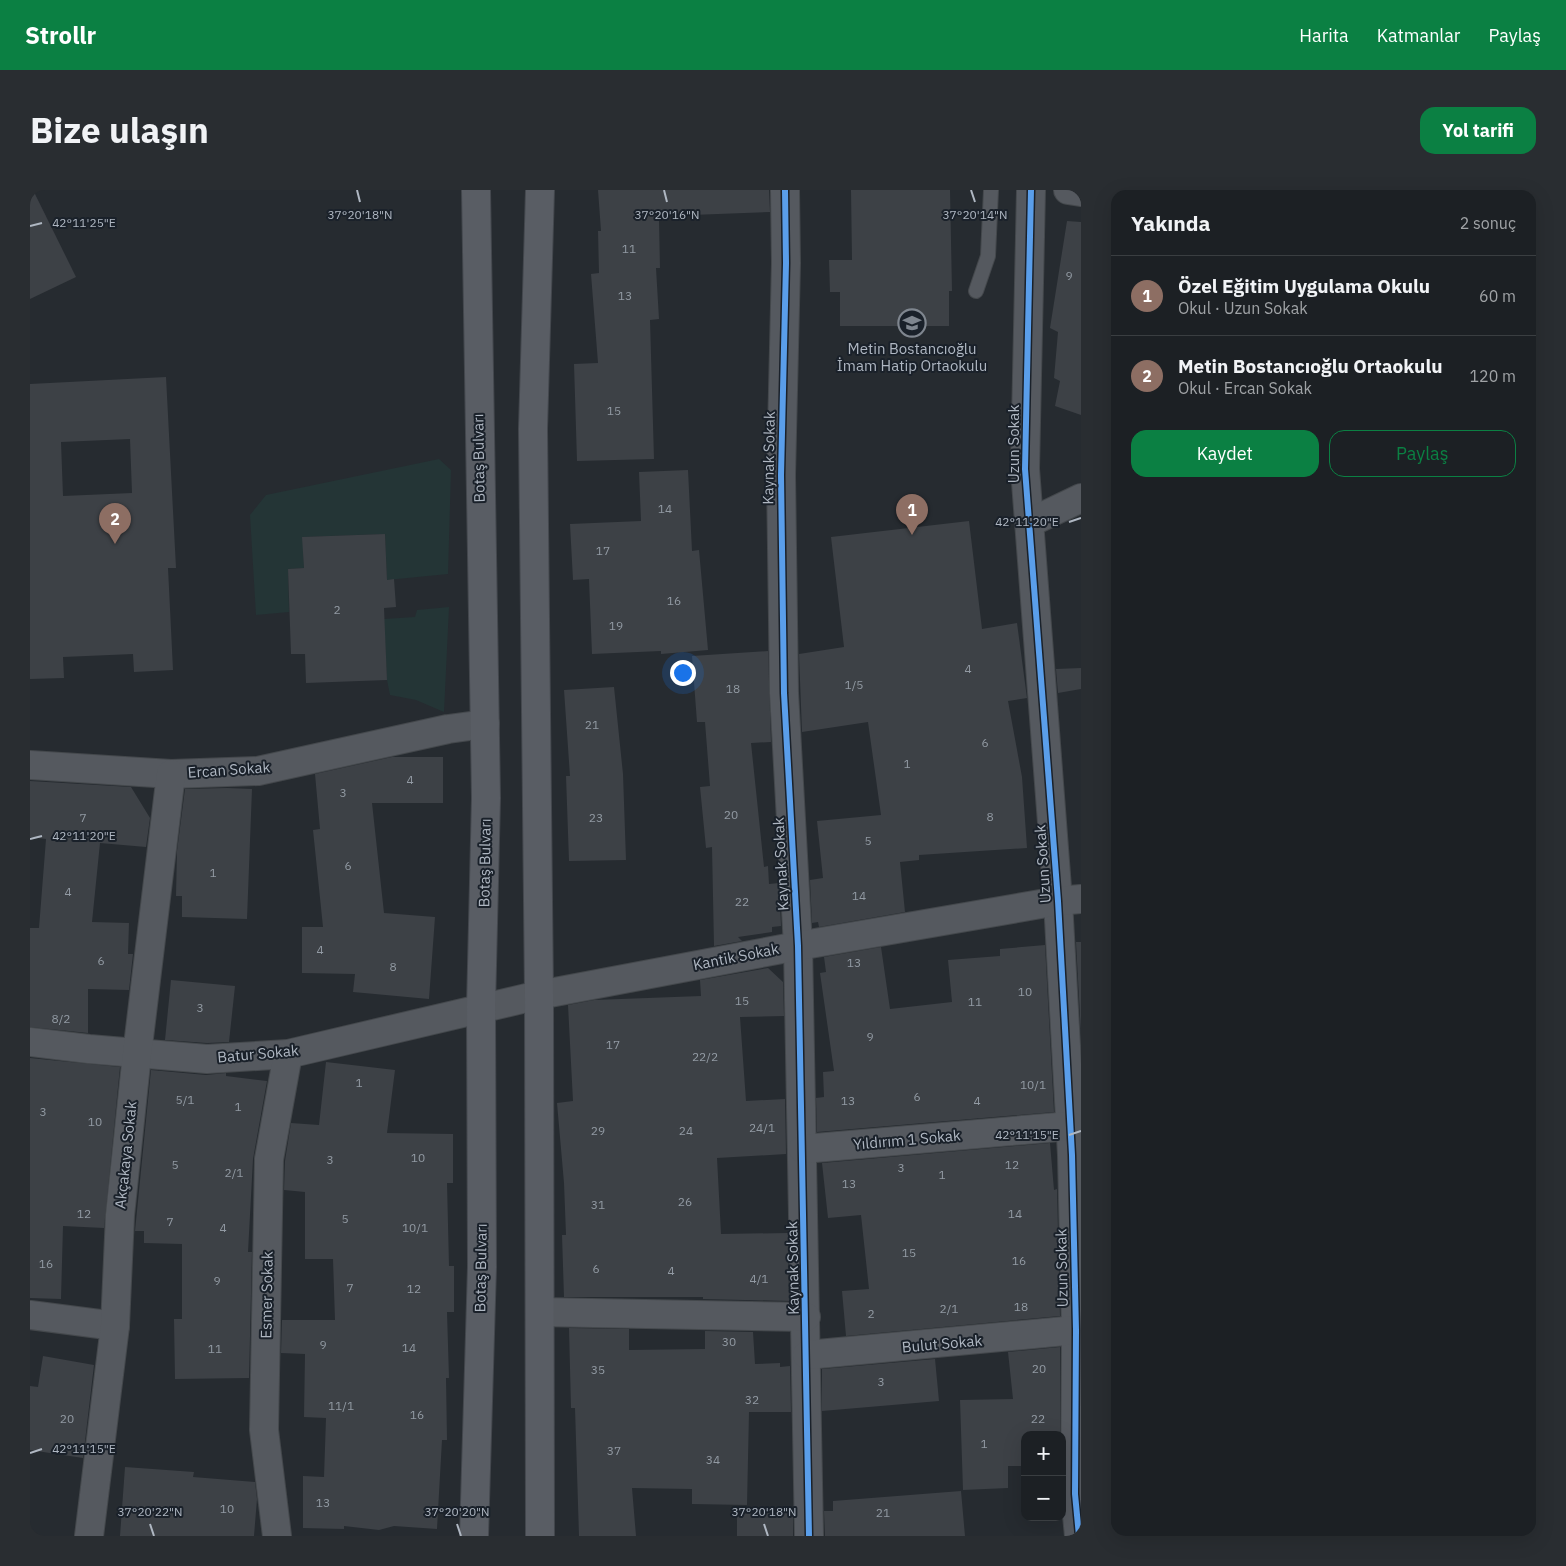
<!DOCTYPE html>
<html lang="tr">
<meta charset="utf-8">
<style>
:root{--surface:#1c2024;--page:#292d31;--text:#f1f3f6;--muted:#a0a3a6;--line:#3a3e41;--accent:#0b8043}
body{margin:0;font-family:"IBM Plex Sans",sans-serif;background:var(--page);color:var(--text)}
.controls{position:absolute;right:15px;bottom:15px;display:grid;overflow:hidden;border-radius:10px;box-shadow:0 5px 20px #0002}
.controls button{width:45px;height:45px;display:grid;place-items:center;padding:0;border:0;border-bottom:1px solid var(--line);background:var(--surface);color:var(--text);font:25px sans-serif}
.you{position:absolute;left:652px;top:482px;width:18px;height:18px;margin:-12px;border:4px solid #fff;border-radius:50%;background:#1a73e8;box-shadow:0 0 0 8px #1a73e833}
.badge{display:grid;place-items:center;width:32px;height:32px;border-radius:50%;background:var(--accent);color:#fff;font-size:16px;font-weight:700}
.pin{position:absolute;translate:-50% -41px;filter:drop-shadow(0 1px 2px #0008)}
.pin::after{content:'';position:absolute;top:26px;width:18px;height:15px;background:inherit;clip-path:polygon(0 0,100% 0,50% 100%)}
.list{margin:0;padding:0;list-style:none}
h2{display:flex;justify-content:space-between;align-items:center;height:65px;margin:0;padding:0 20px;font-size:21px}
h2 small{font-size:16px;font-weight:400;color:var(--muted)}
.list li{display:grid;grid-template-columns:32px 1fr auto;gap:15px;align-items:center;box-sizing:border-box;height:80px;padding:0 20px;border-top:1px solid var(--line)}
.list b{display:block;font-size:19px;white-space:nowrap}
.list p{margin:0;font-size:16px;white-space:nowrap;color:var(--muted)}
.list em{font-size:16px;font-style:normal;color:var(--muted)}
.actions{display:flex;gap:10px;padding:15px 20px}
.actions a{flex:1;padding:11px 0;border:1px solid var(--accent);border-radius:15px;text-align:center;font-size:18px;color:var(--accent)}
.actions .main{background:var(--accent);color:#fff}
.map{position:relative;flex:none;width:1051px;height:1346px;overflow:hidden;border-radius:15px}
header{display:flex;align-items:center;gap:30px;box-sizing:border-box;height:70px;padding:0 25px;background:var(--accent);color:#fff}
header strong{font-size:24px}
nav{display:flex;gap:28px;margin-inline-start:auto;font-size:18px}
.intro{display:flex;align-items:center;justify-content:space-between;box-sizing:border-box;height:120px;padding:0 30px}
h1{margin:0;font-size:35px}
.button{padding:12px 22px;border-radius:15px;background:var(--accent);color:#fff;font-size:18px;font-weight:700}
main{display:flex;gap:30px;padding:0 30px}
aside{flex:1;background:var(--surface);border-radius:15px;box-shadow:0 5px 20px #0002}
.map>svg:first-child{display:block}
.green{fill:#243536}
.building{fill:#3d4146;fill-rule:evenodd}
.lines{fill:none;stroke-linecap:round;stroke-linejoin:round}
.lane-casing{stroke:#44484c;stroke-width:16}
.street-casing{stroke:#44484c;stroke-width:30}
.secondary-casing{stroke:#43474d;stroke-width:30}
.lane{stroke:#55595f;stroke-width:14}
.street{stroke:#55595f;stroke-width:28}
.secondary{stroke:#595d64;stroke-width:28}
.cycleway-casing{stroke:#1a212a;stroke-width:9}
.cycleway{stroke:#5a9eea;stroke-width:6}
.ticks{fill:none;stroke:#afb7c2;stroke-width:2}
.labels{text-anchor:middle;stroke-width:4;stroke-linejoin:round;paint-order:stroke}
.number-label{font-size:12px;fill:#929aa3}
.poi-label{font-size:15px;fill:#afb7c2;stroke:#1a212a}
.street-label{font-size:15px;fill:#afb7c2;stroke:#1a212a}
.ticks-label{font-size:12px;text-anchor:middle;fill:#afb7c2;stroke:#1a212a;stroke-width:4;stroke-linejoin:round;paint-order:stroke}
</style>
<header>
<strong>Strollr</strong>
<nav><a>Harita</a><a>Katmanlar</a><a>Paylaş</a></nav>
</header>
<div class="intro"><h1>Bize ulaşın</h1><a class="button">Yol tarifi</a></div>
<main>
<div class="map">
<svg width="1051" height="1346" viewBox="0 0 1051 1346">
<rect width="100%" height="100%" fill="#262b30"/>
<g class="green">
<path d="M409,269l12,11 -3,104 -61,6 -2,-46 -82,3 1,31 -16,1 1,43 -33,3 -6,-100 16,-20z"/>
<path d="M419,417l-5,105 -28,-12 -26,-5 -3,-15 -3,-61 31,-2 2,-7z"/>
</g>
<g class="building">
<path d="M0,0h3l43,87 -46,22z"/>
<path d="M568,0h171l1,22 -105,4v3l-6,1 1,48h-4l3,51 -9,1 4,139 -77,2 -3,-97 24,-1 -7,-89 8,-1 -1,-42h3z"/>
<path d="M821,0h99l2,101h-3v35h-109v-34h-10l-1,-32h23z"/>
<path d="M1037,31l14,1v193l-26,-9 5,-25 -6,-3 4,-46 -8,-4z"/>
<path d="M136,187l10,191h-8l5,102 -39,2 -1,-18 -70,3 1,21 -34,1v-295zM100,249l2,54 -69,3 -2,-54z"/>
<path d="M658,280l4,81 7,-1 9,100 -47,4v-3l-69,3 -3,-75 -16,1 -3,-56 71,-3 -2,-49z"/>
<path d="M939,331l13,108 35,-6 10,75 -19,3 14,76 5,71 -108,7v5l-19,2 5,50 -86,15 -1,-5 -6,1 -2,-43 13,-2 -6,-57 64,-6 -13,-93 -66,10 -3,-78 45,-7 -13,-110z"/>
<path d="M355,344l2,46 7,-1 2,28 -12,1 3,72 -81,3 -1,-29h-14l-3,-85 16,-1 -2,-31z"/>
<path d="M738,461l3,91 -20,1 13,124 4,-1 1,18 10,-1 2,43 -9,1v5l-34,5 4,4 -28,5 -2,-99 -6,1 -6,-61 10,-1 -5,-64h-8l-5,-66z"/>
<path d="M1051,478v21l-23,4 -2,-24z"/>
<path d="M584,497l9,87 3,86 -57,1 -3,-85h4l-6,-86z"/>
<path d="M362,567h51v46h-71l12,110 51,4 -6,82 -76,-7 2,-18 -53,-1v-46h21l-10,-97 7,-1 -5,-55z"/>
<path d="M0,591l101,6 19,31 -4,29 -46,-4 -8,79 37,1 -1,31h5l-4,36 -41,-1v44l-58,-6v-99h9l7,-89 -16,-2z"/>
<path d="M197,598l25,1 -5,130 -65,-2v-21h-6l1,-45 8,-62z"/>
<path d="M1046,752h5v92z"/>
<path d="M1015,755l9,167 -237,20 -1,-34 8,-1 -1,-25 11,-1 -14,-98 6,-1 -2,-15 57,-10 9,62 62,-7 -4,-42 52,-4v-7z"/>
<path d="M738,778l15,14 1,34 -44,1 6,84 39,-2 1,55 -69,4 4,76 67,-1 1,68 -86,-2v-2h-139l-2,-62h4l-2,-52 -7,-80 16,-2 -5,-96 26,-5 107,-4 -1,-16z"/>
<path d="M141,790l64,6 -6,56 -22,1 -42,-3z"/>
<path d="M0,868l90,9 -16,161 -41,-2 -2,73 -31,-1z"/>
<path d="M296,872l69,8 -8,63 66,1v49h-6l2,83h5v46h-7l2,66h-3l1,62h-5l-5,89 -43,-3 -15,4 -35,-4v3l-41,-1v-52l21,1 2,-59 -22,-1 1,-63 -24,-1 1,-33h53l-2,-61h-28v-67l-21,-2 1,-29 6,-38 28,2z"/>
<path d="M121,880l55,5 20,-2v3l41,5 -14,78 -5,93h4l-3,126 -74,1 -1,-60h8v-75l-38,-1v-12h-9z"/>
<path d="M1020,953l4,47 3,-1 3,127 -214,20 -4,-45 27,-2 -8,-74 -33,3 -6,-55z"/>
<path d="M539,1138l60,1v21l76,-1v-18l48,1 2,32 25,-1v4l10,-1 1,46h-42l-2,93 -55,-1v-15l-60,-1 4,48h-57l-4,-128h-4z"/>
<path d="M1030,1157v88h-35v31h-17v22l-45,2 -3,-90 53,-1 -5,-47z"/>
<path d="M13,1166l51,9 -11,93 -53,-8v-64l8,1z"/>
<path d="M905,1169l4,42 -117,10v-42z"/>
<path d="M95,1277l69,5 -1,5 62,5 2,17 -3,37h-134z"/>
<path d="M931,1301l4,45h-140l-1,-25h9v-10z"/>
<path d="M763,1322v24h-56v-22z"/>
</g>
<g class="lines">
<g class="lane-casing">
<path id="lane" d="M946,101l12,-35 3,-66"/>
</g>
<g class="street-casing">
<g id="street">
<path d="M755,0l1,73 -5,212 3,218 14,253 11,590"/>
<path d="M1001,0l-6,279 33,432 14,254 4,175 -1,164 4,42"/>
<path d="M1038,0l13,2"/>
<path d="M999,333l52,-25"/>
<path d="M0,575l141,9 87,-3 190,-42 37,-5"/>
<path d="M0,852l59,7 118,10 81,-5 251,-59 259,-49 260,-45 23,-2"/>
<path d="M773,959l267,-23"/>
<path d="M510,1122l266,5"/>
<path d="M0,1125l85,11"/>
<path d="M777,1165l269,-25"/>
<path d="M59,1346l26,-210 5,-111 17,-161 34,-280"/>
<path d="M247,1346l-13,-106 5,-271 19,-105"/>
</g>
</g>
<g class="secondary-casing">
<g id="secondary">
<path d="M510,0l-7,239 6,566 1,541"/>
<path d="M444,1346l8,-269 -1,-260 5,-209 -10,-608"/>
</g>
</g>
<use href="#lane" class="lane"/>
<use href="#street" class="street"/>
<use href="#secondary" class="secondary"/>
<g class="cycleway-casing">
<g id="cycleway">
<path d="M755,0l1,73 -5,212 3,218 14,253 11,590"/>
<path d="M1001,0l-6,279 33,432 14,254 4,175 -1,164 4,42"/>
</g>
</g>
<use href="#cycleway" class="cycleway"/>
</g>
<path class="ticks" d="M327,0l3,12M634,0l3,12M941,0l4,12M0,36l12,-3M1039,332l12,-4M0,649l12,-3M1039,945l12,-4M0,1263l12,-4M120,1334l4,12M427,1334l4,12M734,1334l4,12"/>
<defs>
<g id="school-ring" transform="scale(1.4375)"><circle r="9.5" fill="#1a212a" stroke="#7f868f" stroke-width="1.5"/><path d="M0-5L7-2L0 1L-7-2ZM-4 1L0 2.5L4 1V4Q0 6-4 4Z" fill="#7f868f"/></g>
</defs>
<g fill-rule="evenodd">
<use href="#school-ring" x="882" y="133"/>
</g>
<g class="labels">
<g class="number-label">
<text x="599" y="63">11</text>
<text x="1039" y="90">9</text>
<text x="595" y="110">13</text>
<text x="584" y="225">15</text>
<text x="635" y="323">14</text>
<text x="573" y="365">17</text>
<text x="644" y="415">16</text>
<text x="307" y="424">2</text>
<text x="586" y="440">19</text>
<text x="938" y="483">4</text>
<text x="824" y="499">1/5</text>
<text x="703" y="503">18</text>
<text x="562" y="539">21</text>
<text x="955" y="557">6</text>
<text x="877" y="578">1</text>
<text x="380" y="594">4</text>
<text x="313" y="607">3</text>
<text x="701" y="629">20</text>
<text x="960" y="631">8</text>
<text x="53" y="632">7</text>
<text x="566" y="632">23</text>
<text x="838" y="655">5</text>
<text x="318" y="680">6</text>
<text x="183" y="687">1</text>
<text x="38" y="706">4</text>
<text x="829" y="710">14</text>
<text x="712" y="716">22</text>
<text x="290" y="764">4</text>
<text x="71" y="775">6</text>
<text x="824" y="777">13</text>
<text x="363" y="781">8</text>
<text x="995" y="806">10</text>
<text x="712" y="815">15</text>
<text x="945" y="816">11</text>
<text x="170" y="822">3</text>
<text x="31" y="833">8/2</text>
<text x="840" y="851">9</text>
<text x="583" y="859">17</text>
<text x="675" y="871">22/2</text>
<text x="329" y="897">1</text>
<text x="1003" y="899">10/1</text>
<text x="887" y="911">6</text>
<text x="155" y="914">5/1</text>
<text x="818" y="915">13</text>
<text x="947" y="915">4</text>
<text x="208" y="921">1</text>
<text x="13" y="926">3</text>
<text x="65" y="936">10</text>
<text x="732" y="942">24/1</text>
<text x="568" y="945">29</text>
<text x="656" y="945">24</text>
<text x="388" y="972">10</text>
<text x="300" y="974">3</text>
<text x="145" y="979">5</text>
<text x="982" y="979">12</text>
<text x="871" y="982">3</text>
<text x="204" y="987">2/1</text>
<text x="912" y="989">1</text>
<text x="819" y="998">13</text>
<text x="655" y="1016">26</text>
<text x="568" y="1019">31</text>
<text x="54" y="1028">12</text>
<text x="985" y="1028">14</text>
<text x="315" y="1033">5</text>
<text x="140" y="1036">7</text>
<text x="193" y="1042">4</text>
<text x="385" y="1042">10/1</text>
<text x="879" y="1067">15</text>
<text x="989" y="1075">16</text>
<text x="16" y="1078">16</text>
<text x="566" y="1083">6</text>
<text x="641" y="1085">4</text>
<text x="729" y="1093">4/1</text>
<text x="187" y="1095">9</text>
<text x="320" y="1102">7</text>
<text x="384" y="1103">12</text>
<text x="991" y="1121">18</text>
<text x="919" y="1123">2/1</text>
<text x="841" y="1128">2</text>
<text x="699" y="1156">30</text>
<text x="293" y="1159">9</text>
<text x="379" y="1162">14</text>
<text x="185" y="1163">11</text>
<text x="1009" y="1183">20</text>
<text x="568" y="1184">35</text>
<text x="851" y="1196">3</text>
<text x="722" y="1214">32</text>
<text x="311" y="1220">11/1</text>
<text x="387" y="1229">16</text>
<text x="37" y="1233">20</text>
<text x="1008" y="1233">22</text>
<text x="954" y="1258">1</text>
<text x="584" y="1265">37</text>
<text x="683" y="1274">34</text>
<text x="293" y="1317">13</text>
<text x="197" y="1323">10</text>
<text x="853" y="1327">21</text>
</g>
<g class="poi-label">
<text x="882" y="164">Metin Bostancıoğlu<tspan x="882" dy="17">İmam Hatip Ortaokulu</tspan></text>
</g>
<g class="street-label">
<text transform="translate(984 254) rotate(-90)" y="5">Uzun Sokak</text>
<text transform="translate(449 268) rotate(-91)" y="5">Botaş Bulvarı</text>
<text transform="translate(739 268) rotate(-89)" y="5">Kaynak Sokak</text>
<text transform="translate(199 580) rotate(-4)" y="5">Ercan Sokak</text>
<text transform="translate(455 673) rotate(-89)" y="5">Botaş Bulvarı</text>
<text transform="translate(751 674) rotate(-93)" y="5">Kaynak Sokak</text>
<text transform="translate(1013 674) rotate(-94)" y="5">Uzun Sokak</text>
<text transform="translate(706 767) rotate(-11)" y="5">Kantik Sokak</text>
<text transform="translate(228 864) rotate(-5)" y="5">Batur Sokak</text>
<text transform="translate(877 950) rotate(-5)" y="5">Yıldırım 1 Sokak</text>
<text transform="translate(96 965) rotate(-84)" y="5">Akçakaya Sokak</text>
<text transform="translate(451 1078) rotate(-89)" y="5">Botaş Bulvarı</text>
<text transform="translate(763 1078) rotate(-91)" y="5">Kaynak Sokak</text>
<text transform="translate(1032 1078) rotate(-91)" y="5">Uzun Sokak</text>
<text transform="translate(237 1105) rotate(-89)" y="5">Esmer Sokak</text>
<text transform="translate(912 1154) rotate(-5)" y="5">Bulut Sokak</text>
</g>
</g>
<g class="ticks-label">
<text x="330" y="29">37°20'18"N</text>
<text x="637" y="29">37°20'16"N</text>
<text x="945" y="29">37°20'14"N</text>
<text x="54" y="37">42°11'25"E</text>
<text x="997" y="336">42°11'20"E</text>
<text x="54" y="650">42°11'20"E</text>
<text x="997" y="949">42°11'15"E</text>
<text x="54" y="1263">42°11'15"E</text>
<text x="120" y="1326">37°20'22"N</text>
<text x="427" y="1326">37°20'20"N</text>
<text x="734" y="1326">37°20'18"N</text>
</g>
</svg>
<div class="controls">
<button>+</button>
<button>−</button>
</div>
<div class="you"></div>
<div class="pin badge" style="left:882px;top:345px;background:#8d6e63">1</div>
<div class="pin badge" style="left:85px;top:354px;background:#8d6e63">2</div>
</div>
<aside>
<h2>Yakında<small>2 sonuç</small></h2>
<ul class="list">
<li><span class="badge" style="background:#8d6e63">1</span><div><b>Özel Eğitim Uygulama Okulu</b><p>Okul · Uzun Sokak</p></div><em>60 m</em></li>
<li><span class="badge" style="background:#8d6e63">2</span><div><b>Metin Bostancıoğlu Ortaokulu</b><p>Okul · Ercan Sokak</p></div><em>120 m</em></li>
</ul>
<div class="actions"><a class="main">Kaydet</a><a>Paylaş</a></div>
</aside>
</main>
